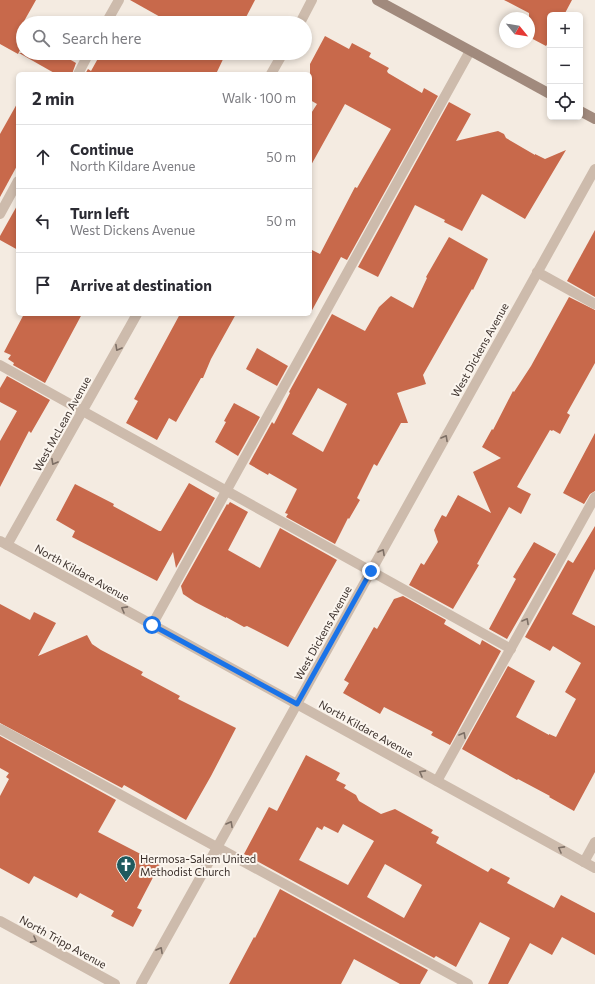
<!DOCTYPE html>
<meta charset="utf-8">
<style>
:root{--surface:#fff;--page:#f2f2f3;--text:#2b2b33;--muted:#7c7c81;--line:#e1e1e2}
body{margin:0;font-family:Commissioner,sans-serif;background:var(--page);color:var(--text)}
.controls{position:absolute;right:12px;top:12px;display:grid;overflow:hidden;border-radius:6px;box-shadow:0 2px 6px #0003}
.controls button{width:36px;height:36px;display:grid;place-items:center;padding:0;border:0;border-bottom:1px solid var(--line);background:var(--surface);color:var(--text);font:20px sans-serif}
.compass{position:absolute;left:499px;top:12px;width:36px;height:36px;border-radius:50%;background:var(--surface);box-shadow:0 2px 6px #0003;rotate:120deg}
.stop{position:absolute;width:12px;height:12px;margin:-9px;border:3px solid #1a73e8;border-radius:50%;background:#fff}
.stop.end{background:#1a73e8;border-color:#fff;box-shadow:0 1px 4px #0008}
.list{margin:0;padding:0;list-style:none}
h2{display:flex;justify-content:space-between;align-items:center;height:52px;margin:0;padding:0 16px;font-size:17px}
h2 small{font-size:13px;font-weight:400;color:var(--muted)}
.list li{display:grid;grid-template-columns:26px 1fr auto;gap:12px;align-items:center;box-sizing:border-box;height:64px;padding:0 16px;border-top:1px solid var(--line)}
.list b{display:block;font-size:15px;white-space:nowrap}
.list p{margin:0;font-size:13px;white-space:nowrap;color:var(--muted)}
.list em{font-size:13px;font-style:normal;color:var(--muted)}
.icon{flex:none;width:22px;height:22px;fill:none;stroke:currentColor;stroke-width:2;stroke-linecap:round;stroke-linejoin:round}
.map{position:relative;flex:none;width:595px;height:984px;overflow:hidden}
.search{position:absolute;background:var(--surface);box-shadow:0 2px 6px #0003;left:16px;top:16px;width:296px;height:44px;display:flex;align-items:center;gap:10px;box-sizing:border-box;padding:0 14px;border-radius:22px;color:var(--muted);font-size:15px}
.panel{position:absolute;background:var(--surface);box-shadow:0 2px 6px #0003;left:16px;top:72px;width:296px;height:244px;border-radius:6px}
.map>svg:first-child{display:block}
.building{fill:#c8694b;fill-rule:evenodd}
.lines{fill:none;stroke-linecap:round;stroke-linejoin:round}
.lane{stroke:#cdbbac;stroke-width:10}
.street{stroke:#cdbbac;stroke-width:10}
.secondary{stroke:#a18a7d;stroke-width:10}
.oneway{stroke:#7d6f65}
.route{stroke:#1a73e8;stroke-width:5}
.labels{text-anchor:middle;stroke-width:4;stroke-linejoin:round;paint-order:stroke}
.street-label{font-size:11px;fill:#3b302b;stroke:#fbf5ee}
.poi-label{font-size:11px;fill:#3b302b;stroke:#fbf5ee;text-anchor:start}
</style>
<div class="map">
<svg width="595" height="984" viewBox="0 0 595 984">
<rect width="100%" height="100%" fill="#f4ebe1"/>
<g class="building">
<path d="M0,0h36l-13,23v21l-5,10 -18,-10z"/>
<path d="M130,0h125l-12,23h-72z"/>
<path d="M504,0h68l-8,15h-14v25l-4,6 -17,-9v-24z"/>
<path d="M325,36l24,13 3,-6 19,10 -2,4 20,11 -2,3 1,2 34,20 2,-5 14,8 -91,164 -6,-3 -31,57v-65l10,5 35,-67 2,1 34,-59 -46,-25 -35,63v-52l7,-11 -7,-4v-36z"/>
<path d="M19,53h40l17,10 -4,11h-16z"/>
<path d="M101,53h125l-10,21h-131l3,-5 3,2z"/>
<path d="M18,102v62l-18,33v-63z"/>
<path d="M449,102l22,12 -15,27 42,-10 6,3 2,4 29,17v-1l10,5 21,-9 -41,69 -43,-25 -20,37 -18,-9 1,-2 -30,-15 -37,72 -20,-10z"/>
<path d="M18,204v46l-18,-10v-4z"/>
<path d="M595,230v67l-28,-16z"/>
<path d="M449,237l39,22 -15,31 -1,-1 -49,86 3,9 -29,9 11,30h-7l-24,43 -3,-2 -17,34 3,2 -11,19 -1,-1 -13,26 -49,-27 2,-3 -3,-1 12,-24 -28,-16 -1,2 -19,-11 1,-2 22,-40 2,2 16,-31 -1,-1 43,-78 33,17 14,-24 12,-11 22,12 14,-30 -1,-1zM318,388l29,16 -24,48 -31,-18z"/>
<path d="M569,297l26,13v53l-28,50 3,2 -10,19 -7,-4 -1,1 -2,-1 -33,57 14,7 -10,20 -12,-7 -32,57 2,1 -26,44 -44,-24 12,-22 3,2 14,-23 -4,-12 8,-15 4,2 12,-22 33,18 -18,-41 28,-14 -19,-11 10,-18 1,1 20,-39 1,1 17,-26z"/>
<path d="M24,314h58l-37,69 -32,-18 1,-2 -6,-4 3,-4 -7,-3z"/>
<path d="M180,314h56l-25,45 -8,19h-2l-25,44 -7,-4 -12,22 -31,-17 12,-22 -4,-2z"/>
<path d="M257,348l31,18 -11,20 -31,-17z"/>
<path d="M7,376l43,24 -19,33 -2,-2 -29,56v-46l17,-30 -17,-9v-14z"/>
<path d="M234,403l26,14 -22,39 -23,-14 11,-20 -2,-1z"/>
<path d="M595,433v58l-5,3 -6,10 -21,-11z"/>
<path d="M189,483l26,15 -39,70 -3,-16 -16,29 -85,-44 3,-6 -19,-11 19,-36 39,20 -1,2 46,25h2z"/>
<path d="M230,502l18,10 -20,38 32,18 20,-40 57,32 -49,87 -41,-21 -3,1 -18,-10v1l-31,-16 -12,-8 -2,-8 46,-82 1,1z"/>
<path d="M595,526v43l-23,45 23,12v146l-21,39 -25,-14 1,-1 -32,-17 -1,1 -55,-31 46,-83 27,15 -19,36 33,18v-1l7,3 20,-38 -11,-7 16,-29 -28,-17 -3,5 -25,-14 43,-77 5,3z"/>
<path d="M534,542l22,12 -49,85 -18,-10 27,-50 -3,-2z"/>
<path d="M403,596l43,24 -2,4 36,21 2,-5 19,11 -51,94 -19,-10 2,-3 -49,-25 -4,7 -37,-21 6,-10 -5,-3 30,-53 3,2 17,-30z"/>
<path d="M0,604l30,16 4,-8 22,11 -18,33 49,-21 5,9 9,6 42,22 -2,3 39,21 -2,3 58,29 -25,48 -25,44 -62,-35 -2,3 -122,-65z"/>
<path d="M0,736l116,64 -18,32 62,32 -23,44 5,2 -9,17 -22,-11 3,-5 -34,-18 -3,5 -43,-22 -5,8 -29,-16v-72l9,-17 -3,-2 3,-4 -9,-5z"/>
<path d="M306,755l34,18 -4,7 10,5 -2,3 12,7 3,6 22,13 14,-5 38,21 -2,3 8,4 -3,6 52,29 3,-4 19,10 -3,5 47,25 7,-13 34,18v42l-33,-18 -10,18 -22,-12 -22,41h-20l22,-46 -30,-16 -24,45 -20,-11 -2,2 -190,-104 25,-47 8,4zM343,824l31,17 -26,44 -49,-25 18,-33 5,3 2,-4 14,7zM385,864l37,21 -18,33 -37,-21z"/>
<path d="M280,889l148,81 -8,14h-20l-46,-25 -13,25h-112l25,-47 1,1z"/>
</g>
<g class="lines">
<g class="lane">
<path d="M106,23l13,-23"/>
<path d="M78,74l11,-21"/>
<path d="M0,214l18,-33"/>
<path d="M537,272l58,32"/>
<path d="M0,365l511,284"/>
<path d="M152,625l318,-574"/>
<path d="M0,729l468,255"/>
<path d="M437,781l158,-284"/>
</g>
<g class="street">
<path d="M300,23l12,-23"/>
<path d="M271,74l12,-21"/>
<path d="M0,541l595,327"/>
<path d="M7,545l130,-231"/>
<path d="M584,862l11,-20"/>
<path d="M0,921l115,63"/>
<path d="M141,984l454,-815"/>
</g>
<g class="secondary">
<path d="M377,0l173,94"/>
<path d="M580,111l15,8"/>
</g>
</g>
<defs><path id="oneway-chevron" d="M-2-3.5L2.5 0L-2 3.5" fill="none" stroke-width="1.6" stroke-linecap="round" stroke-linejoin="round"/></defs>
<g class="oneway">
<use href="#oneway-chevron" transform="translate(118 348) rotate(119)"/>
<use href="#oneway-chevron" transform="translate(445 438) rotate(-61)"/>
<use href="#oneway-chevron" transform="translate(54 462) rotate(119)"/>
<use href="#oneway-chevron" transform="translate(382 552) rotate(-61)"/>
<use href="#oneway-chevron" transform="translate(124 609) rotate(-151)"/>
<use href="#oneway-chevron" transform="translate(526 621) rotate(-61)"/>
<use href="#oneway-chevron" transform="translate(463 735) rotate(-61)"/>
<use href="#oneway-chevron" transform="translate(422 773) rotate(-151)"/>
<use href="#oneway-chevron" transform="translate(230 824) rotate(-61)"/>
<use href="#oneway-chevron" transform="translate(561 849) rotate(-151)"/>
<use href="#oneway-chevron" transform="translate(34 940) rotate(29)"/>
<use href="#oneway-chevron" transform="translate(160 950) rotate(-61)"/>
</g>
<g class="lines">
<path class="route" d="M152,625l145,79 74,-133"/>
</g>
<defs>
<g id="church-pin" transform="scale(1)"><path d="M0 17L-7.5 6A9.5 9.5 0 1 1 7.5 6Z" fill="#1f5a5e" stroke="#fbf5ee"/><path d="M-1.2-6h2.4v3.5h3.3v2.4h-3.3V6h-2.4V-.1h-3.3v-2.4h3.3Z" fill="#fff"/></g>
</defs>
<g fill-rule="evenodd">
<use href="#church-pin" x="126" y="865"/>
</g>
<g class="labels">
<g class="street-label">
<text transform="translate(480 350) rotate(-61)" y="4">West Dickens Avenue</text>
<text transform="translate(62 424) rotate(-61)" y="4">West McLean Avenue</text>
<text transform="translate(82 573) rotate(29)" y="4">North Kildare Avenue</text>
<text transform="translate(323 633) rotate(-61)" y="4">West Dickens Avenue</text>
<text transform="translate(366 729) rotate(29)" y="4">North Kildare Avenue</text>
<text transform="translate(63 942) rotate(29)" y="4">North Tripp Avenue</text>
</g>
<g class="poi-label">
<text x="140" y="863">Hermosa-Salem United<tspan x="140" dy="13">Methodist Church</tspan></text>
</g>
</g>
</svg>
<div class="controls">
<button>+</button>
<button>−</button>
<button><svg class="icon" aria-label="locate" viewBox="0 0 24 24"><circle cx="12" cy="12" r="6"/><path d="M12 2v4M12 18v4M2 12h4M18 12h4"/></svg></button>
</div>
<svg class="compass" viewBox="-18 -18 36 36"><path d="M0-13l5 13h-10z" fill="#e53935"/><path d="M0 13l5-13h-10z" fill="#7c7c81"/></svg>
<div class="stop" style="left:152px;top:625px"></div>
<div class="stop end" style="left:371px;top:571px"></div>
<div class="search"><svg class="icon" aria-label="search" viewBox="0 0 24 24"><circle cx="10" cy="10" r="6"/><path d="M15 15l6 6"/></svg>Search here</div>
<section class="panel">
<h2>2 min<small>Walk · 100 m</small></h2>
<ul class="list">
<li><svg class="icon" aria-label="ahead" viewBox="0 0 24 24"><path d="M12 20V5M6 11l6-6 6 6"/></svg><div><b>Continue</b><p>North Kildare Avenue</p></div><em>50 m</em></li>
<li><svg class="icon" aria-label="left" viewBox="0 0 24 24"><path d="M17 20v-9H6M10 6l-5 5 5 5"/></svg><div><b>Turn left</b><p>West Dickens Avenue</p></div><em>50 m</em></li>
<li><svg class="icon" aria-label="arrive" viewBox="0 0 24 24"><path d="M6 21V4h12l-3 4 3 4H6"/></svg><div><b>Arrive at destination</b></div></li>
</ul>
</section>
</div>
